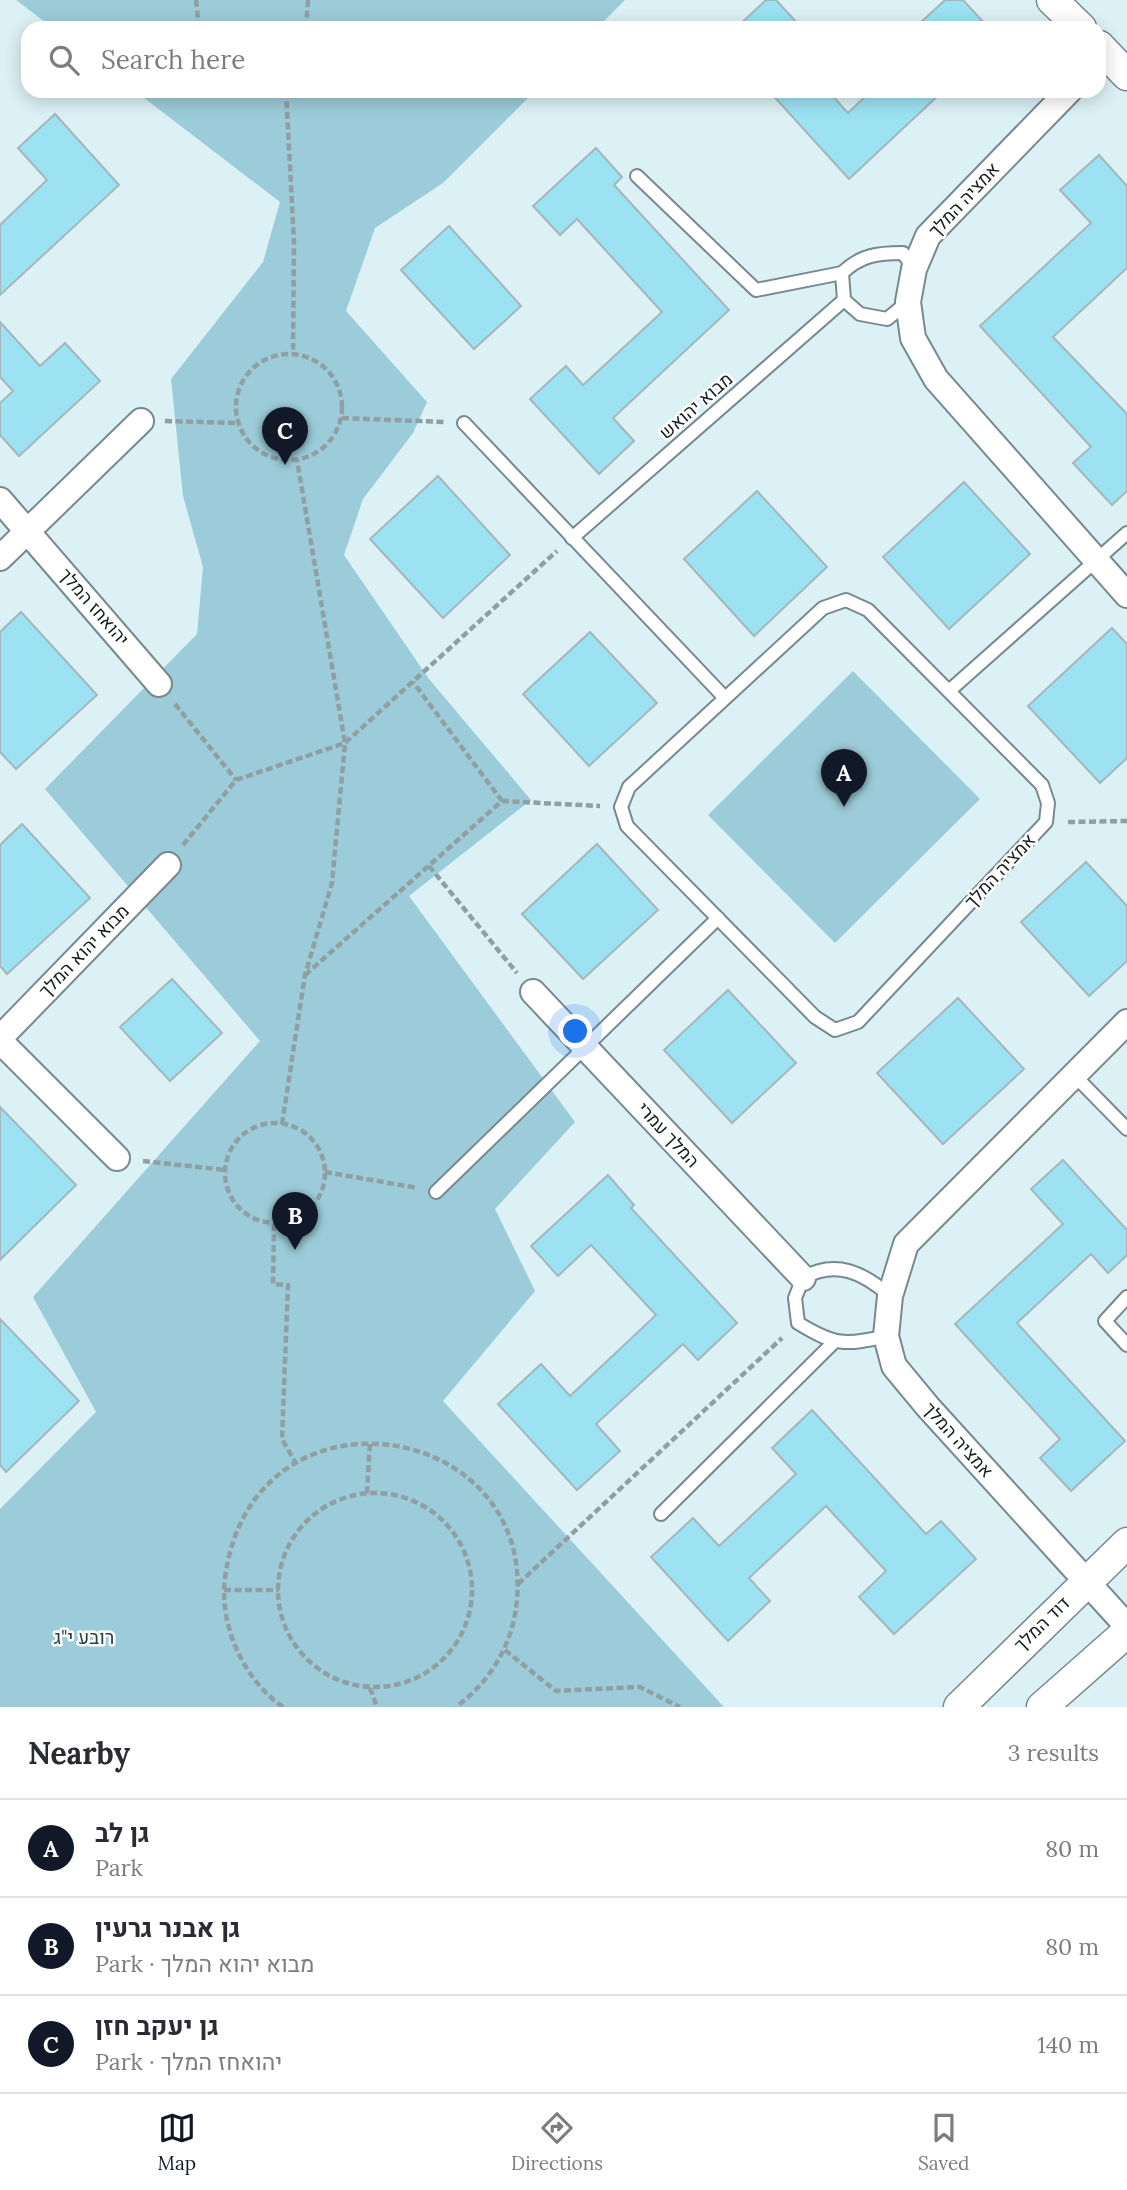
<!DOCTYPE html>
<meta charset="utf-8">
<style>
:root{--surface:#fff;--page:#f2f2f3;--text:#2b2b33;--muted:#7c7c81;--line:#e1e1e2;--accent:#111827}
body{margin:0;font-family:Lora,Heebo,serif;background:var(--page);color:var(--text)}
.you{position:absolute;left:576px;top:1032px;width:24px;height:24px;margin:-18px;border:5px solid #fff;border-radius:50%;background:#1a73e8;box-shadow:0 0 0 10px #1a73e833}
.badge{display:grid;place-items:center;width:46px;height:46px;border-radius:50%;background:var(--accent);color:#fff;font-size:23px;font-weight:700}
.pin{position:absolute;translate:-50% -58px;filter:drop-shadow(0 2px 4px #0008)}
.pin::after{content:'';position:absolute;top:37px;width:24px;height:21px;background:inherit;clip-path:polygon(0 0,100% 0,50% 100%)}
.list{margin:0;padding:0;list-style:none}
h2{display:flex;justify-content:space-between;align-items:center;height:91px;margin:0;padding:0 28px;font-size:30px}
h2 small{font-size:23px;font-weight:400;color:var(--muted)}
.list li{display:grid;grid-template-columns:46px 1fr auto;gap:21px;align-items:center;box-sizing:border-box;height:98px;padding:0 28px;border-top:2px solid var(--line)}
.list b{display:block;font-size:26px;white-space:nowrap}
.list p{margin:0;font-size:23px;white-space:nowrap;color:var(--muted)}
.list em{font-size:23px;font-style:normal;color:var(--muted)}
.icon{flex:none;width:38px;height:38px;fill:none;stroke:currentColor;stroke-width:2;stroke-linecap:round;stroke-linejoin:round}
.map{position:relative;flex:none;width:1127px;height:1707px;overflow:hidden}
.search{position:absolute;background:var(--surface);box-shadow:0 4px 18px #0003;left:21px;right:21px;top:21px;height:77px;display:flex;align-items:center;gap:18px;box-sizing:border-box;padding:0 24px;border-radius:21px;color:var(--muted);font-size:26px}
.sheet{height:385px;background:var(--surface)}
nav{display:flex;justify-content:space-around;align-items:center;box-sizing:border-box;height:98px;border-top:2px solid var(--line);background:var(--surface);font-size:19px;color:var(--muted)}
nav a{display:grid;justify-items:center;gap:4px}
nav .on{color:var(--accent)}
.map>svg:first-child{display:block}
.green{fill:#9cccd9}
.building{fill:#9ce2f3;stroke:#a4b7bc;stroke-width:2}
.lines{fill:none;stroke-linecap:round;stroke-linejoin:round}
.service-casing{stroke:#77898e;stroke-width:16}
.minor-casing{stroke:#77898e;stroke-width:28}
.tertiary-casing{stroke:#77898e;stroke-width:33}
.path{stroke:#8f9fa3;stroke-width:4.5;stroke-dasharray:7 3.5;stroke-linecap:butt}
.service{stroke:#fff;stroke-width:12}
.minor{stroke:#fff;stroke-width:24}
.tertiary{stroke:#fff;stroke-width:30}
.labels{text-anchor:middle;stroke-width:5;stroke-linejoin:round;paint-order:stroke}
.street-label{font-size:18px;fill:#141b1d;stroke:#fff}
.neighbourhood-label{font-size:19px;fill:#2c3c40;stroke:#fff}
</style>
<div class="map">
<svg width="1127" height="1707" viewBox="0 0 1127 1707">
<rect width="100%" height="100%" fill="#dcf1f6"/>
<g class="green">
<path d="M16,0h609l-28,28h-544z"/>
<path d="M135,91h400l-92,92 -68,45 -29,83 81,91 -14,31 -50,66 -19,56 85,124 102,121 -122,96 166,226 -80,87 40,82 -92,110 281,306h-724v-198l96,-97 -63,-115 227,-256 -215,-252 152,-155 6,-67 -20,-71 -12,-117 92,-117 17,-60z"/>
<path d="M853,671l127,128 -145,144 -127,-128z"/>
</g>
<g class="building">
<path d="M766,0h10l23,25 -3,3h-60z"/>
<path d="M945,0h18l26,28h-65l-4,-5z"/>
<path d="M769,91h59l20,22 23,-22h72l-94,88z"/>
<path d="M55,114l64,71 -119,110v-70l47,-45 -29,-32z"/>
<path d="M596,148l26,29 -8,8 115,125 -116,108 21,23 -35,33 -69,-75 36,-33 17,19 79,-73 -85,-93 -17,16 -27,-29z"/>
<path d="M1099,155l28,31v82l-74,69 74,77v77l-15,14 -39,-42 18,-16 -111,-121 111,-103 -31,-33z"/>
<path d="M449,226l72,80 -47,43 -73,-79z"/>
<path d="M0,322l40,44 25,-23 35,38 -81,75 -19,-21v-32l13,-12 -13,-14z"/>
<path d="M438,476l72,79 -67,63 -73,-79z"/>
<path d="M964,482l66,72 -81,75 -66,-72z"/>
<path d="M757,491l70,76 -73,69 -70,-77z"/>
<path d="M21,612l76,83 -81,74 -16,-17v-120z"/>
<path d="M1112,628l15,16v114l-27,25 -72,-77z"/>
<path d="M590,632l67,71 -68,63 -66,-72z"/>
<path d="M22,824l68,74 -83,76 -7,-8v-121z"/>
<path d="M597,844l61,66 -75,69 -61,-65z"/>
<path d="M1086,862l41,44v55l-38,35 -68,-74z"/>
<path d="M172,979l50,54 -52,48 -50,-54z"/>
<path d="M728,990l68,73 -64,60 -68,-73z"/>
<path d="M958,998l66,71 -81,75 -66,-71z"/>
<path d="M0,1107l76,78 -76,75z"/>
<path d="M1063,1160l64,70v25l-19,18 -17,-19 -74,69 108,118 -54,50 -31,-33 20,-19 -105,-115 108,-100 -32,-35z"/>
<path d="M608,1175l26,30 -3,3 106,115 -39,37 -15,-16 -87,80 24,27 -43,39 -79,-86 43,-40 29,32 86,-81 -65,-70 -33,31 -27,-30z"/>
<path d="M0,1319l79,82 -73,71 -6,-7z"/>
<path d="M812,1410l114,124 15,-13 35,38 -82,75 -35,-37 27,-26 -60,-65 -77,72 21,23 -42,40 -77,-84 42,-39 26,28 77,-72 -24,-26z"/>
</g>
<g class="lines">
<g class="service-casing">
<g id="service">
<path d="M637,176l119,114 86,-17"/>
<path d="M908,302l-21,17 -27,-5 -16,-14 -2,-27c19,-18 35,-20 61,-20l11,16"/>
<path d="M464,423l261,275"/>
<path d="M572,538l272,-238"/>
<path d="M846,600l22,10 174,175 6,18 -2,19 -188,200 -23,8 -20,-13 -188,-191 -6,-19 8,-20 194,-179z"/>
<path d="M949,691l178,-158"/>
<path d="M1074,1075l53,54"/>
<path d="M436,1192l282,-274"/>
<path d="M1127,1297l-22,24 22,24"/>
<path d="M886,1336c-41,10 -52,9 -88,-13l-3,-25 8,-20c33,-19 61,-5 87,18"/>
<path d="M661,1514l173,-172"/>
</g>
</g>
<g class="minor-casing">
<g id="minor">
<path d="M1069,91l-141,145 -14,33 -6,33 5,36 23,41 191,216"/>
<path d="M0,500l159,184"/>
<path d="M0,558l141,-137"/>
<path d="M533,992l270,286"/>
<path d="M1127,1022l-221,222 -16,52 -4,40 8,30 34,41 199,219"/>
<path d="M0,1038l168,-173"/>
<path d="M0,1041l117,117"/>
</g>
</g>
<g class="tertiary-casing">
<g id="tertiary">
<path d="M1052,0l29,28"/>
<path d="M1099,46l28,29"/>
<path d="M959,1707l168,-164"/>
<path d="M1042,1707l85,-75"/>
</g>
</g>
<g class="path">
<path d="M196,0l3,28"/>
<path d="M306,28l2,-28"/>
<path d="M286,91l8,151 -1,111"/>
<circle cx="289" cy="407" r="53"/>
<path d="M342,418l103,4"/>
<path d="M165,421l73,2"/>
<path d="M175,704l61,76"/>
<path d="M502,801l98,5"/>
<path d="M1068,822l59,-1"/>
<path d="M183,845l53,-65 109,-37 212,-192"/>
<path d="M429,866l88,107"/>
<path d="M305,975l197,-174 -89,-119"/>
<circle cx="275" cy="1173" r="50"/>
<path d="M282,1124l23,-149 27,-92 13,-140 -48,-283"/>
<path d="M143,1161l82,9"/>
<path d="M325,1172l93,16"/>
<path d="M274,1224l-1,60 15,1 -6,154 13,23"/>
<path d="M367,1493l3,-51"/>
<circle cx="375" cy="1590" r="97"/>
<path d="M518,1584l264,-246"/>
<path d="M224,1590h55"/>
<path d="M505,1650l51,41 84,-4 40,20"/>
<path d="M370,1688l7,19"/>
<path d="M283,1707c-39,-27 -64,-81 -58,-129 26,-202 308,-161 292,22 -4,44 -26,81 -61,107"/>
</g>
<use href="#service" class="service"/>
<use href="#minor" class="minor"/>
<use href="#tertiary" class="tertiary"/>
</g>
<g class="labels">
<g class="street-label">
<text transform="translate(964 200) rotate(-47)" y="6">אמציה המלך</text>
<text transform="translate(696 406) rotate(-41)" y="6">מבוא יהואש</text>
<text transform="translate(94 607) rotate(49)" y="6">יהואחז המלך</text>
<text transform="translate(1000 871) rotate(-47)" y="6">אמציה המלך</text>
<text transform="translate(84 951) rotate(-46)" y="6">מבוא יהוא המלך</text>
<text transform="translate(668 1135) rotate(47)" y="6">המלך עמרי</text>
<text transform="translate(958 1440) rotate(48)" y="6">אמציה המלך</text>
<text transform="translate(1042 1624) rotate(-44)" y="6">דוד המלך</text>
</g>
<g class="neighbourhood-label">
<text x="84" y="1644">רובע י"ג</text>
</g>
</g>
</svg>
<div class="you"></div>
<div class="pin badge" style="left:844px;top:807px">A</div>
<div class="pin badge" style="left:295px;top:1250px">B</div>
<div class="pin badge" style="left:285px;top:465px">C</div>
<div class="search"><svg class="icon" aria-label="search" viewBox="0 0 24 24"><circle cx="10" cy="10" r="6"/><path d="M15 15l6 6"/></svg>Search here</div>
</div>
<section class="sheet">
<h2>Nearby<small>3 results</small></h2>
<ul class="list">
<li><span class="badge">A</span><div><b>גן לב</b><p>Park</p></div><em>80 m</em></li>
<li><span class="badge">B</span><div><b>גן אבנר גרעין</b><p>Park · מבוא יהוא המלך</p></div><em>80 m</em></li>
<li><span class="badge">C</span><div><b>גן יעקב חזן</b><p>Park · יהואחז המלך</p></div><em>140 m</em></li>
</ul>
</section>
<nav>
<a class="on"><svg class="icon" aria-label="map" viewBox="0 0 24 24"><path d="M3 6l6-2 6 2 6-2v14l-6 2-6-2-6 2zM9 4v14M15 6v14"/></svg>Map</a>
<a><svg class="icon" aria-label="directions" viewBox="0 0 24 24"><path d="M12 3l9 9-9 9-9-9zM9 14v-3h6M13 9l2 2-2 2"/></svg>Directions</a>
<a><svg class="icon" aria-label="saved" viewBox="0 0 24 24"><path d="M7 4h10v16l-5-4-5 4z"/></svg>Saved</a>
</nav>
